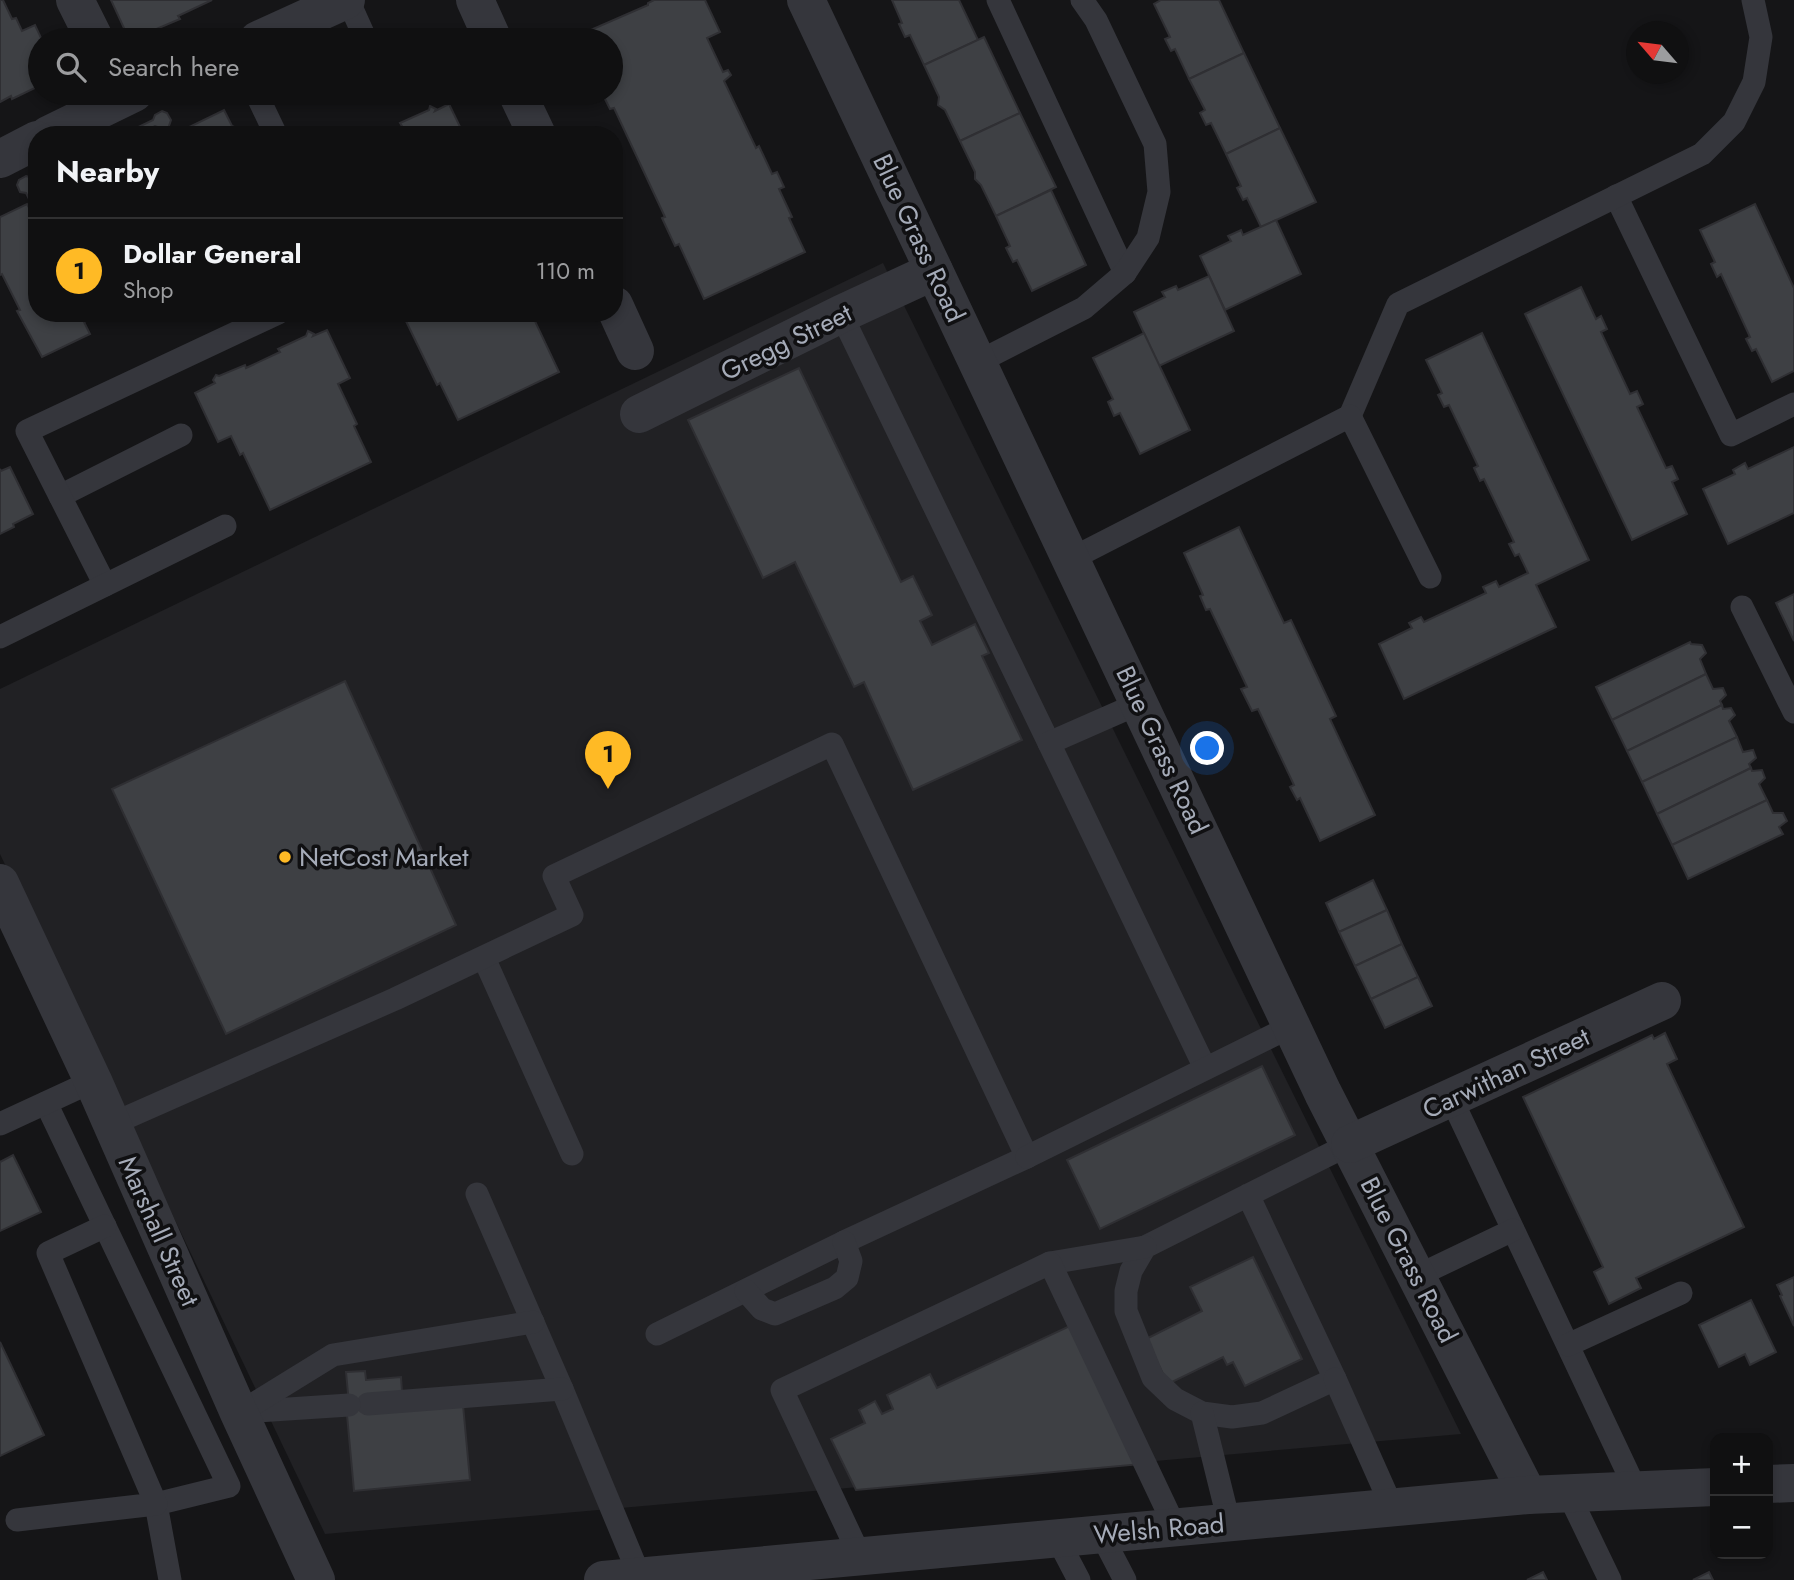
<!DOCTYPE html>
<meta charset="utf-8">
<style>
:root{--surface:#101011;--page:#1e1e1f;--text:#f1f3f6;--muted:#9c9d9f;--line:#303031;--accent:#ffba25}
body{margin:0;font-family:Jost,sans-serif;background:var(--page);color:var(--text)}
.controls{position:absolute;right:21px;bottom:21px;display:grid;overflow:hidden;border-radius:14px;box-shadow:0 4px 10px #0003}
.controls button{width:63px;height:63px;display:grid;place-items:center;padding:0;border:0;border-bottom:2px solid var(--line);background:var(--surface);color:var(--text);font:35px sans-serif}
.compass{position:absolute;left:1626px;top:21px;width:63px;height:63px;border-radius:50%;background:var(--surface);box-shadow:0 4px 10px #0003;rotate:298deg}
.you{position:absolute;left:1208px;top:749px;width:24px;height:24px;margin:-18px;border:5px solid #fff;border-radius:50%;background:#1a73e8;box-shadow:0 0 0 10px #1a73e833}
.badge{display:grid;place-items:center;width:46px;height:46px;border-radius:50%;background:var(--accent);color:#111;font-size:23px;font-weight:700}
.pin{position:absolute;translate:-50% -58px;filter:drop-shadow(0 2px 4px #0008)}
.pin::after{content:'';position:absolute;top:37px;width:24px;height:21px;background:inherit;clip-path:polygon(0 0,100% 0,50% 100%)}
.list{margin:0;padding:0;list-style:none}
h2{display:flex;justify-content:space-between;align-items:center;height:91px;margin:0;padding:0 28px;font-size:30px}
h2 small{font-size:23px;font-weight:400;color:var(--muted)}
.list li{display:grid;grid-template-columns:46px 1fr auto;gap:21px;align-items:center;box-sizing:border-box;height:105px;padding:0 28px;border-top:2px solid var(--line)}
.list b{display:block;font-size:26px;white-space:nowrap}
.list p{margin:0;font-size:23px;white-space:nowrap;color:var(--muted)}
.list em{font-size:23px;font-style:normal;color:var(--muted)}
.icon{flex:none;width:38px;height:38px;fill:none;stroke:currentColor;stroke-width:2;stroke-linecap:round;stroke-linejoin:round}
.map{position:relative;flex:none;width:1794px;height:1580px;overflow:hidden}
.search{position:absolute;background:var(--surface);box-shadow:0 4px 10px #0003;left:28px;top:28px;width:595px;height:77px;display:flex;align-items:center;gap:18px;box-sizing:border-box;padding:0 24px;border-radius:38px;color:var(--muted);font-size:26px}
.panel{position:absolute;background:var(--surface);box-shadow:0 4px 10px #0003;left:28px;top:126px;width:595px;height:196px;border-radius:28px}
.map>svg:first-child{display:block}
.built{fill:#212124}
.building{fill:#3e4044;stroke:#2f2f33;stroke-width:2}
.lines{fill:none;stroke-linecap:round;stroke-linejoin:round}
.service{stroke:#35363c;stroke-width:23}
.minor{stroke:#35363c;stroke-width:38}
.tertiary{stroke:#35363c;stroke-width:38}
.poi-dot{fill:#ffba25;stroke:#101012;stroke-width:2.5}
.labels{text-anchor:middle;stroke-width:7;stroke-linejoin:round;paint-order:stroke}
.street-label{font-size:26px;fill:#a5abb8;stroke:#101012}
.poi-label{font-size:26px;fill:#a5abb8;stroke:#101012;text-anchor:start}
</style>
<div class="map">
<svg width="1794" height="1580" viewBox="0 0 1794 1580">
<rect width="100%" height="100%" fill="#151517"/>
<path class="built" d="M883,263l578,1171 -1136,100 -325,-680v-165z"/>
<g class="building">
<path d="M0,0h3l9,19 4,-1 6,13 13,-6 7,15h-2v42l-5,6 -23,11 -1,-3 -11,6z"/>
<path d="M111,0h101l-34,16 2,3 -26,11 -1,3 -6,-2 -18,8z"/>
<path d="M654,0h51l15,32 -13,6 16,34 5,-2 3,5 -7,6 32,67 3,-2 13,28 5,-2 7,15 -5,2 13,28 -3,1 16,34 -101,47 -25,-55 -4,2 -13,-28 3,-1 -51,-109 -4,1 -8,-16h9v-53h-34l7,-3 2,-5 62,-27v-2z"/>
<path d="M892,0h67l19,40 -54,25 -14,-30 -5,2 -6,-13 3,-1z"/>
<path d="M1161,0h58l25,53 -55,26 -14,-30 -4,2 -6,-12 5,-2 -16,-33z"/>
<path d="M984,37l36,76 -60,28 -15,-31 -7,-5 1,-8 -15,-32z"/>
<path d="M1244,53l36,75 -54,26 -15,-31 -5,2 -6,-12 5,-3 -16,-31z"/>
<path d="M449,104l15,31h-80l18,-9 -2,-3 29,-13 1,-4 6,3 -1,2z"/>
<path d="M224,110l8,16 7,3 3,6h-64l-1,-2z"/>
<path d="M162,111l5,2 4,7 -2,6 4,9h-7l-3,-6 -8,-3 -18,9h-10l-1,-2 27,-13 2,-5z"/>
<path d="M1020,113l36,74 -60,29 -15,-31 -6,-6v-7l-15,-31z"/>
<path d="M1280,128l36,74 -55,25 -14,-29 -4,2 -6,-12 4,-2 -15,-32z"/>
<path d="M26,176l6,2 5,-2v7l-3,1 -1,7 4,8v114h65l-18,9 6,12 -48,23 -25,-46 3,-1 -18,-36 -2,1v-58l27,-13 5,9 3,-2 -9,-18 -6,-1 -3,-7 2,-5z"/>
<path d="M1051,190l35,75 -54,26 -15,-31 -4,2 -7,-14 4,-2 -14,-30z"/>
<path d="M1755,204l39,84v83l-22,11 -16,-33 -4,2 -6,-12 4,-2 -29,-63 -4,3 -6,-13 4,-2 -15,-32z"/>
<path d="M1276,220l25,54 -76,36 -25,-54 31,-15 -3,-5 13,-6 2,5z"/>
<path d="M1209,276l25,55 -75,35 -25,-54 31,-15 -3,-5 14,-6 2,4z"/>
<path d="M1581,287l15,32 5,-3 6,13 -6,3 29,62 7,-3 6,13 -6,3 29,61 6,-2 6,13 -6,3 15,32 -55,26 -107,-226z"/>
<path d="M406,313h128l-1,4 26,55 -101,48 -18,-37 -3,2 -33,-68 3,-2z"/>
<path d="M327,330l23,48 -12,6 19,40 -3,2 17,36 -101,48 -27,-57 -3,2 -9,-19 -13,6 -23,-49 20,-10 -2,-3 3,-5 3,1 26,-11 1,3 34,-16 -2,-3 28,-13 2,-5 6,3 -1,2z"/>
<path d="M1144,333l46,97 -50,24 -20,-41 -6,3 -6,-14 5,-3 -20,-41z"/>
<path d="M1482,333l107,227 -53,25 20,42 -152,72 -25,-55 33,-16 -3,-5 12,-6 3,5 62,-29 -3,-6 13,-6 3,6 29,-14 -9,-19 -4,2 -6,-12 5,-2 -30,-63 -4,2 -6,-13 4,-2 -29,-61 -5,2 -6,-12 4,-2 -16,-33z"/>
<path d="M799,368l102,214 12,-6 19,39 -12,6 12,24 43,-21 14,29 -7,3 40,84 -109,50 -49,-108 -10,5 -59,-125 -32,16 -75,-158z"/>
<path d="M1794,447v66l-66,31 -25,-55 32,-15 -2,-4 12,-7 3,6z"/>
<path d="M10,467l23,47 -20,10 1,3 -14,7v-65l1,2z"/>
<path d="M1239,527l45,96 7,-3 45,96 -6,3 45,96 -55,26 -20,-43 -3,2 -7,-13 4,-2 -36,-76 -6,2 -11,-22 6,-2 -37,-78 -4,1 -6,-14 3,-1 -19,-42z"/>
<path d="M1794,594v47l-18,-38z"/>
<path d="M1690,642l1,2 11,1 4,8 -6,6 6,15 -94,46 -16,-33z"/>
<path d="M1706,674l7,15 10,-1 3,7 -6,6 2,4 -95,46 -15,-31z"/>
<path d="M345,681l111,244 -230,109 -114,-245z"/>
<path d="M1722,705l1,4 8,-1 4,7 -6,6 8,16 -95,45 -15,-31z"/>
<path d="M1737,737l6,15 10,-2 3,8 -7,6 2,4 -94,46 -15,-32z"/>
<path d="M1751,768l1,3 10,-1 3,8 -6,6 8,16 -95,45 -15,-31z"/>
<path d="M1767,800l6,13h10l4,8 -8,6 4,7 -95,45 -16,-34z"/>
<path d="M1373,880l14,30 -48,22 -13,-29z"/>
<path d="M1387,910l15,34 -47,22 -16,-34z"/>
<path d="M1402,944l16,33 -47,22 -16,-33z"/>
<path d="M1418,977l14,29 -47,22 -14,-29z"/>
<path d="M1665,1033l12,26 -10,5 77,163 -108,51 5,10 -32,16 -15,-32 9,-5 -80,-170 129,-62 2,4z"/>
<path d="M1262,1066l33,69 -195,94 -33,-69z"/>
<path d="M13,1155l28,57 -41,19v-69z"/>
<path d="M1253,1257l49,102 -57,27 -12,-24 -6,3 -4,-8 -55,27 -22,-45 56,-28 -12,-24z"/>
<path d="M1794,1277v49l-14,-30 2,-1 -5,-10z"/>
<path d="M1751,1300l25,52 -26,13 -5,-11 -26,13 -20,-42z"/>
<path d="M1074,1324l68,140 -286,26 -25,-51 34,-16 -6,-13 16,-9 7,13 11,-5 -6,-14 43,-21 7,14z"/>
<path d="M0,1342l44,93 -44,21z"/>
<path d="M365,1371l1,9 35,-3 1,15 61,13 7,75 -116,11 -7,-76h3l-4,-43z"/>
<path d="M1543,1572l4,8h-20z"/>
<path d="M1709,1572l4,8h-20z"/>
</g>
<g class="lines">
<g class="service">
<path d="M348,0l18,40"/>
<path d="M998,0l127,273"/>
<path d="M256,93l20,42"/>
<path d="M1616,196l115,239 63,-31"/>
<path d="M841,314l208,429"/>
<path d="M978,362l106,-54 41,-35 23,-35 11,-46 -4,-48 -59,-124 -14,-20"/>
<path d="M1350,416l48,-112 304,-150 32,-32 20,-40 7,-45 -8,-37"/>
<path d="M60,496l121,-61"/>
<path d="M1071,559l279,-143 80,161"/>
<path d="M105,585l-78,-154 251,-118"/>
<path d="M1742,607l52,105"/>
<path d="M0,637l225,-111"/>
<path d="M1140,703l-91,40 156,325"/>
<path d="M484,958l88,196"/>
<path d="M1451,1098l185,392"/>
<path d="M46,1103l183,383 -73,18 14,76"/>
<path d="M0,1124l93,-43"/>
<path d="M112,1124l283,-125 177,-84 -18,-39 278,-132 195,413 -183,85 -187,92"/>
<path d="M1027,1157l265,-131"/>
<path d="M477,1194l85,195 78,188"/>
<path d="M1248,1195l87,184 -73,34 -30,4 -30,-4 -27,-14 -22,-21 -27,-67v-20l5,-20 14,-24 205,-103"/>
<path d="M1050,1263l95,-16"/>
<path d="M1417,1276l96,-46"/>
<path d="M746,1291l16,18 13,5 60,-26 12,-10 4,-17 -7,-19"/>
<path d="M1568,1345l113,-52"/>
<path d="M1335,1379l57,128"/>
<path d="M368,1404l194,-15"/>
<path d="M243,1412l106,-7"/>
<path d="M239,1413l94,-58 200,-33"/>
<path d="M1202,1413l27,109"/>
<path d="M1568,1493l42,87"/>
<path d="M17,1520l139,-16 -108,-251 57,-27"/>
<path d="M1101,1534l24,46"/>
<path d="M1057,1538l22,42"/>
<path d="M860,1556l-78,-166 268,-127 125,264"/>
</g>
<g class="minor">
<path d="M75,0l20,40"/>
<path d="M475,0l18,40"/>
<path d="M806,0l517,1093 205,402"/>
<path d="M258,40l88,-40"/>
<path d="M517,93l20,42"/>
<path d="M48,135l86,-42"/>
<path d="M0,159l37,-19"/>
<path d="M614,305l21,46"/>
<path d="M639,414l202,-100 93,-43"/>
<path d="M0,883l93,198 146,332 77,167"/>
<path d="M1350,1144l312,-143"/>
</g>
<g class="tertiary">
<path d="M1768,1484l26,-1"/>
<path d="M603,1580l925,-85 187,-8"/>
</g>
</g>
<circle class="poi-dot" cx="285" cy="857" r="7"/>
<g class="labels">
<g class="street-label">
<text transform="translate(919 238) rotate(65)" y="9">Blue Grass Road</text>
<text transform="translate(786 342) rotate(-26)" y="9">Gregg Street</text>
<text transform="translate(1162 750) rotate(65)" y="9">Blue Grass Road</text>
<text transform="translate(1506 1073) rotate(-25)" y="9">Carwithan Street</text>
<text transform="translate(159 1231) rotate(66)" y="9">Marshall Street</text>
<text transform="translate(1409 1260) rotate(63)" y="9">Blue Grass Road</text>
<text transform="translate(1159 1529) rotate(-5)" y="9">Welsh Road</text>
</g>
<g class="poi-label">
<text x="299" y="866">NetCost Market</text>
</g>
</g>
</svg>
<div class="controls">
<button>+</button>
<button>−</button>
</div>
<svg class="compass" viewBox="-18 -18 36 36"><path d="M0-13l5 13h-10z" fill="#e53935"/><path d="M0 13l5-13h-10z" fill="#9c9d9f"/></svg>
<div class="you"></div>
<div class="pin badge" style="left:608px;top:789px">1</div>
<div class="search"><svg class="icon" aria-label="search" viewBox="0 0 24 24"><circle cx="10" cy="10" r="6"/><path d="M15 15l6 6"/></svg>Search here</div>
<section class="panel">
<h2>Nearby<small></small></h2>
<ul class="list">
<li><span class="badge">1</span><div><b>Dollar General</b><p>Shop</p></div><em>110 m</em></li>
</ul>
</section>
</div>
